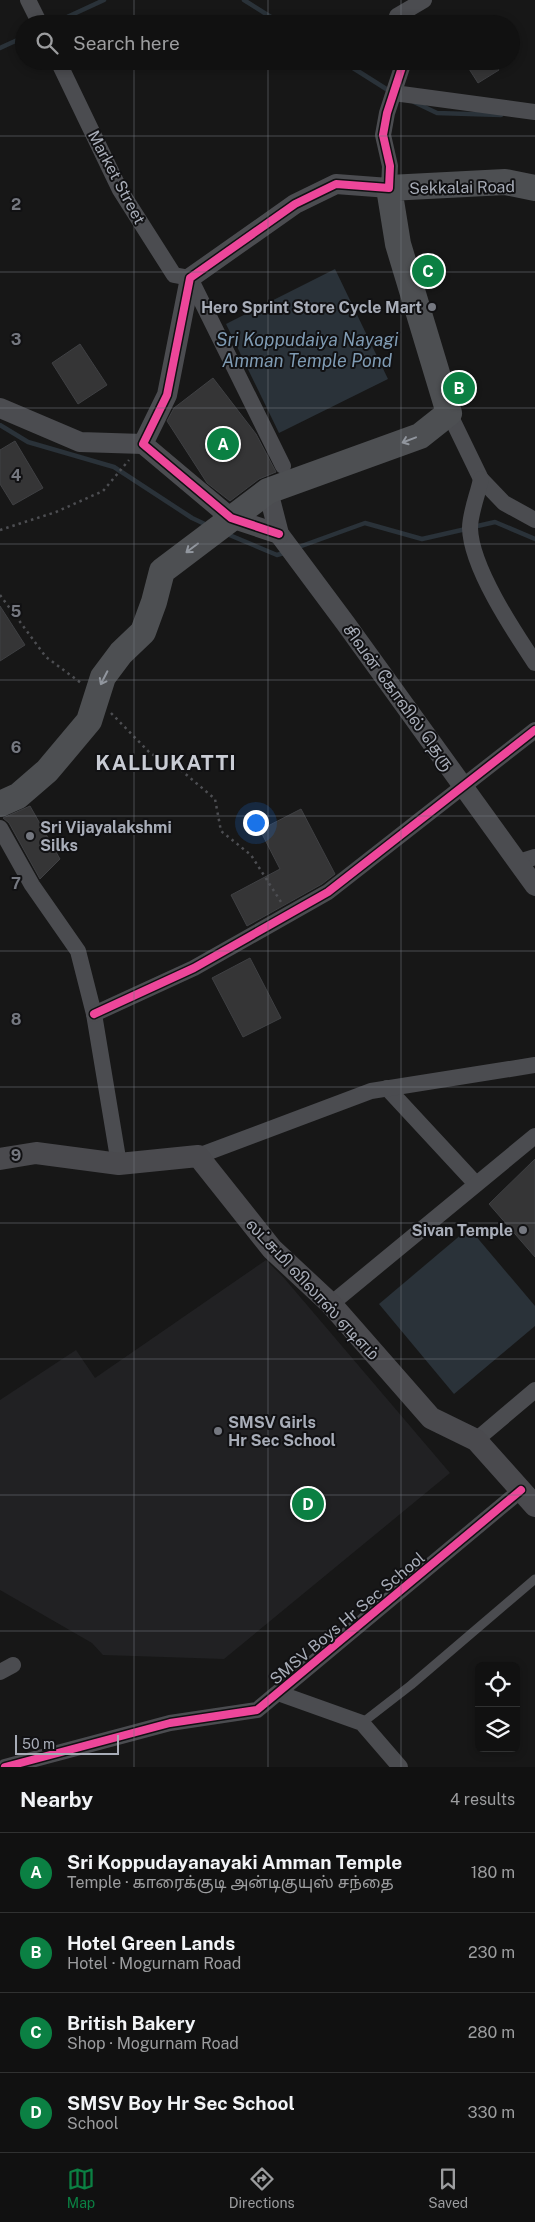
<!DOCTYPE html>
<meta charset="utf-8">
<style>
:root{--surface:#111;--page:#1a1a1a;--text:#f1f3f6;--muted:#9c9d9f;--line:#303131;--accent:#0b8043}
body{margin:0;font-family:"Public Sans","Noto Sans Tamil",sans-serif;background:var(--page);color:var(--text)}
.controls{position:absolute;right:15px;bottom:15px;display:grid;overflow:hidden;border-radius:8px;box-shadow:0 2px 8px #0003}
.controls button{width:45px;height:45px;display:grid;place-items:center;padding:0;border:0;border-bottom:1px solid var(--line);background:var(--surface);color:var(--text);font:25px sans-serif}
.scale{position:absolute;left:15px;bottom:12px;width:104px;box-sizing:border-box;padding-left:5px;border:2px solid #a8adb8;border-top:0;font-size:14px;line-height:18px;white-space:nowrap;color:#a8adb8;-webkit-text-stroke:4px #111113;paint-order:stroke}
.you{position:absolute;left:255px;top:822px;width:18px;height:18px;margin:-12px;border:4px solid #fff;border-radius:50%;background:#1a73e8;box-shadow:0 0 0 8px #1a73e833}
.badge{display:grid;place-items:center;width:32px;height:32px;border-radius:50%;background:var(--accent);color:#fff;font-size:16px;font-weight:700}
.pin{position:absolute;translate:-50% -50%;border:2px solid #fff;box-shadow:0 1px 5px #0006}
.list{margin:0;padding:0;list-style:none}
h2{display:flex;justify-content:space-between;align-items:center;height:65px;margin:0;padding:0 20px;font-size:21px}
h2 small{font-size:16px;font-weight:400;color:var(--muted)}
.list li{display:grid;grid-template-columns:32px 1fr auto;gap:15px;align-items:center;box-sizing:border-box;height:80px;padding:0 20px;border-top:1px solid var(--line)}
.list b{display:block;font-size:19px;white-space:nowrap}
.list p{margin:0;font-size:16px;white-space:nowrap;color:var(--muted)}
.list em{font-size:16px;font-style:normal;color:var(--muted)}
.icon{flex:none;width:28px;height:28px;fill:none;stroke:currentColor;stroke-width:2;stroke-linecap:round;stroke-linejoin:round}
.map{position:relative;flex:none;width:535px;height:1767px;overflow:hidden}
.search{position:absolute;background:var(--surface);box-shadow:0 2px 8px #0003;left:15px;right:15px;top:15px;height:55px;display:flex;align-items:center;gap:12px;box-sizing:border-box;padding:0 18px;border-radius:28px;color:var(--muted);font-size:19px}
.sheet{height:385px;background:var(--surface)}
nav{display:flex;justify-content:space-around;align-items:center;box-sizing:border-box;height:70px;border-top:1px solid var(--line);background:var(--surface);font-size:14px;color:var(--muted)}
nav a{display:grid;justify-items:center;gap:2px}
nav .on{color:var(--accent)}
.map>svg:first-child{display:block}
.built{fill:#212123}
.water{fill:#2a3239}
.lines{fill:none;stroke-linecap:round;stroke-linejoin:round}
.stream{stroke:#2a3239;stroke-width:4.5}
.building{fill:#353536;stroke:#3f4043}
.path{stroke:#4d4e52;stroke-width:2.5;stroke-dasharray:2.5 4;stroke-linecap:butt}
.service{stroke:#4b4c50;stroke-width:9}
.minor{stroke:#4b4c50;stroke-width:16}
.tertiary{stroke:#4b4c50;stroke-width:20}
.secondary{stroke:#4a4a4e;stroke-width:22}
.primary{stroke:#4d4f52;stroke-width:26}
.cycleway-casing{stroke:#111113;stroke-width:11}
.cycleway{stroke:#ed469a;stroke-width:8}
.oneway{stroke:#91969e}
.grid{fill:none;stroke:#757880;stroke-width:1;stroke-opacity:0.55}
.poi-dot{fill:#757880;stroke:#111113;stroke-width:2}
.labels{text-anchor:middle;stroke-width:4;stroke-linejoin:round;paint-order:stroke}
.street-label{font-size:16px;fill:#a8adb8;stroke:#111113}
.poi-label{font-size:16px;font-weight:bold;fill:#a8adb8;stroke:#111113;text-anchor:end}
.water-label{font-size:18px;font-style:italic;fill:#7f9bb3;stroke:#111113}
.district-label{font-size:21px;font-weight:bold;letter-spacing:1px;fill:#c9ccd4;stroke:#111113}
.grid-label{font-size:16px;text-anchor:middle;font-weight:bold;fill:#757880;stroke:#111113;stroke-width:4;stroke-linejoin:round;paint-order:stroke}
</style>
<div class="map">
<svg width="535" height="1767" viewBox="0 0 535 1767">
<rect width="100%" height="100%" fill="#171717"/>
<path class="built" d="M266,1260l18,18 166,195 -226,186 -121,-4 -11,-12 -92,-53v-190l76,-50 19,28z"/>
<g class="water">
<path d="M335,269l53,110 -109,54 -53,-109z"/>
<path d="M469,1228l66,78v20l-81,68 -75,-90z"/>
</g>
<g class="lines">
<g class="stream">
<path d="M244,0l38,24"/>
<path d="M52,24l52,-24"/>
<path d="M0,48l24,-11"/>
<path d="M342,61l49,31"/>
<path d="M414,102l23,11 64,2"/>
<path d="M0,425l28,17 86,25 78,51 17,8"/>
<path d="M473,527l22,-5 40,17"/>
<path d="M227,534l50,21 10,-3"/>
<path d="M296,548l69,-25 57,16 44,-10"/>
</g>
</g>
<g class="building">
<path d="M464,61h29l6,9 -21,13z"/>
<path d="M80,344l27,41 -29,19 -26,-41z"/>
<path d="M213,378l43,56 20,38 -17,7 -29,22 -23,-18 -40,-62 7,-13z"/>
<path d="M15,441l28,47 -30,17 -13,-21v-34z"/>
<path d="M0,606l25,39 -25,16z"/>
<path d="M30,806l30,53 -20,20 -31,-56 -6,-5z"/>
<path d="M301,809l34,65 -13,10 -75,42 -16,-31 49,-26 -20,-39z"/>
<path d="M250,958l31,60 -38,19 -31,-59z"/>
<path d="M535,1159v98l-46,-53z"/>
</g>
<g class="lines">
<g class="path">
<path d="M0,530l56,-18 47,-21 26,-31"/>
<path d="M0,595l46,62 35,26"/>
<path d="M111,713l39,40 32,18 33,28 6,32 30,24 30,47"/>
</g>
<path class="service" d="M362,1723l49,-38 124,-106"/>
<g class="minor">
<path d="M28,0l12,24"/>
<path d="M397,16l27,-16"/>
<path d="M58,61l62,129 54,85 16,3 93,188"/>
<path d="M394,93l141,19"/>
<path d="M389,188l1,-22 -7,-31 4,-22 17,-52"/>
<path d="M449,413l32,66 23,24 31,17"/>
<path d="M481,479c-3,15 -11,34 -11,49 1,39 43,102 65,135"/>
<path d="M0,828l32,57 46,66 16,63 25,150"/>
<path d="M519,862l16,-5"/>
<path d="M94,1014l100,-46 134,-76 207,-162"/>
<path d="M387,1088l89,96"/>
<path d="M198,1156l173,-65 164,-26"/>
<path d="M331,1304l204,-168"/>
<path d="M476,1440l59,-50"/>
<path d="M0,1672l13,-7"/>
<path d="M278,1693l84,30 38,44"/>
<path d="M5,1767l165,-44 87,-13 264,-220"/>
</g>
<g class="tertiary">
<path d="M0,408l80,34 63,2"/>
<path d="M268,491l11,43 67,90 189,262"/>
<path d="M279,534l-48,-16 -88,-74 24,-49 23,-117 105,-74 41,-20 53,4"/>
</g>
<path class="secondary" d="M0,1159l36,-6 83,11 79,-8 74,93 59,55 100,114 45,22 59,66"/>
<path class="primary" d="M0,804l18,-8 29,-25 42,-50 14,-44 18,-24 22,-21 11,-30 8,-31 106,-80 152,-55 29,-23 -51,-169 -9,-56 116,-6 30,6"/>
<g class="cycleway-casing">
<g id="cycleway">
<path d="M279,534l-48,-16 -88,-74 24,-49 23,-117 105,-74 41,-20 53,4 1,-22 -7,-31 4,-22 17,-52"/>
<path d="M94,1014l100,-46 134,-76 207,-162"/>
<path d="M5,1767l165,-44 87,-13 264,-220"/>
</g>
</g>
<use href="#cycleway" class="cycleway"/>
</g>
<defs><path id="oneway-shaft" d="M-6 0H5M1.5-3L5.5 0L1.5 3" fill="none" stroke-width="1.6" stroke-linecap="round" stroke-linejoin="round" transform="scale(1.25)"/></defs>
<g class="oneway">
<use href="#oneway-shaft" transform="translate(409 440) rotate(159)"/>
<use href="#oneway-shaft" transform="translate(192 548) rotate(143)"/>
<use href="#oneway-shaft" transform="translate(104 678) rotate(117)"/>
</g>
<path class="grid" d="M134,0v24M268,0v24M401,0v24M134,61v1706M268,61v1706M401,61v1706M0,136h535M0,272h535M0,408h535M0,544h535M0,680h535M0,816h535M0,951h535M0,1087h535M0,1223h535M0,1359h535M0,1495h535M0,1631h535"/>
<g class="poi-dot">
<circle cx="432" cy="307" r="5"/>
<circle cx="30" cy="836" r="5"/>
<circle cx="523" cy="1230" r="5"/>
<circle cx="218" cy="1431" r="5"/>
</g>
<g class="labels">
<g class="street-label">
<text transform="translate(117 177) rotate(62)" y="6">Market Street</text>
<text transform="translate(462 187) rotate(-1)" y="6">Sekkalai Road</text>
<text transform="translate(399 697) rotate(54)" y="6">சிவன் கோவில் தெரு</text>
<text transform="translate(313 1289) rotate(47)" y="6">லட்சுமி விலாஸ் ஏடிஎம்</text>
<text transform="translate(347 1618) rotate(-40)" y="6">SMSV Boys Hr Sec School</text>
</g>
<g class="poi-label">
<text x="422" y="313">Hero Sprint Store Cycle Mart</text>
<text x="40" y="833" text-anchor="start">Sri Vijayalakshmi<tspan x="40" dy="18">Silks</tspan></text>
<text x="513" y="1236">Sivan Temple</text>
<text x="228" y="1428" text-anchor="start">SMSV Girls<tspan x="228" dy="18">Hr Sec School</tspan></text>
</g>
<g class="water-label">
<text x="307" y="346">Sri Koppudaiya Nayagi<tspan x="307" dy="21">Amman Temple Pond</tspan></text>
</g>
<g class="district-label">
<text x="166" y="770">KALLUKATTI</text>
</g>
</g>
<g class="grid-label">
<text x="16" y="210">2</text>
<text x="16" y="345">3</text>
<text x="16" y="481">4</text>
<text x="16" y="617">5</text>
<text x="16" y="753">6</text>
<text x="16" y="889">7</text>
<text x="16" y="1025">8</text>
<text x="16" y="1161">9</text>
</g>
</svg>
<div class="controls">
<button><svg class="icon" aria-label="locate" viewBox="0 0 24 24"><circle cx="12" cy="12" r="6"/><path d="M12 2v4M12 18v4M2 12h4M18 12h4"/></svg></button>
<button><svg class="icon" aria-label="layers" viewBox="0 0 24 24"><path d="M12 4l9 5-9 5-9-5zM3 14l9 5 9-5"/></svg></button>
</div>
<div class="scale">50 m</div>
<div class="you"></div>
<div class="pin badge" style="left:223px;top:444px">A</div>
<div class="pin badge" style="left:459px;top:388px">B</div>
<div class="pin badge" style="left:428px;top:271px">C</div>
<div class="pin badge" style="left:308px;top:1504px">D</div>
<div class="search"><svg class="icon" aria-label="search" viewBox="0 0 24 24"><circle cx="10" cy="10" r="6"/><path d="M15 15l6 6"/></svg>Search here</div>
</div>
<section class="sheet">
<h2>Nearby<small>4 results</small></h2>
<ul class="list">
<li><span class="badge">A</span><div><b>Sri Koppudayanayaki Amman Temple</b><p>Temple · காரைக்குடி அன்டிகுயுஸ் சந்தை</p></div><em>180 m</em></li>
<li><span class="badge">B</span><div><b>Hotel Green Lands</b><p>Hotel · Mogurnam Road</p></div><em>230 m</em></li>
<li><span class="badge">C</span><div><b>British Bakery</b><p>Shop · Mogurnam Road</p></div><em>280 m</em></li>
<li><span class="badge">D</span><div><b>SMSV Boy Hr Sec School</b><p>School</p></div><em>330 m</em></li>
</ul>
</section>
<nav>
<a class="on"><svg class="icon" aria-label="map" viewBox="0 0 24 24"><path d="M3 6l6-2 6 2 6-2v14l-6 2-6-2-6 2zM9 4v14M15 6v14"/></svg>Map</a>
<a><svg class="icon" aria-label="directions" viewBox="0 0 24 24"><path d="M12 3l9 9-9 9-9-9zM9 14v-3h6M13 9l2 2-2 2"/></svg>Directions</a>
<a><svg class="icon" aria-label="saved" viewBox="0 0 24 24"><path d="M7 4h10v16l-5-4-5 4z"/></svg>Saved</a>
</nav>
